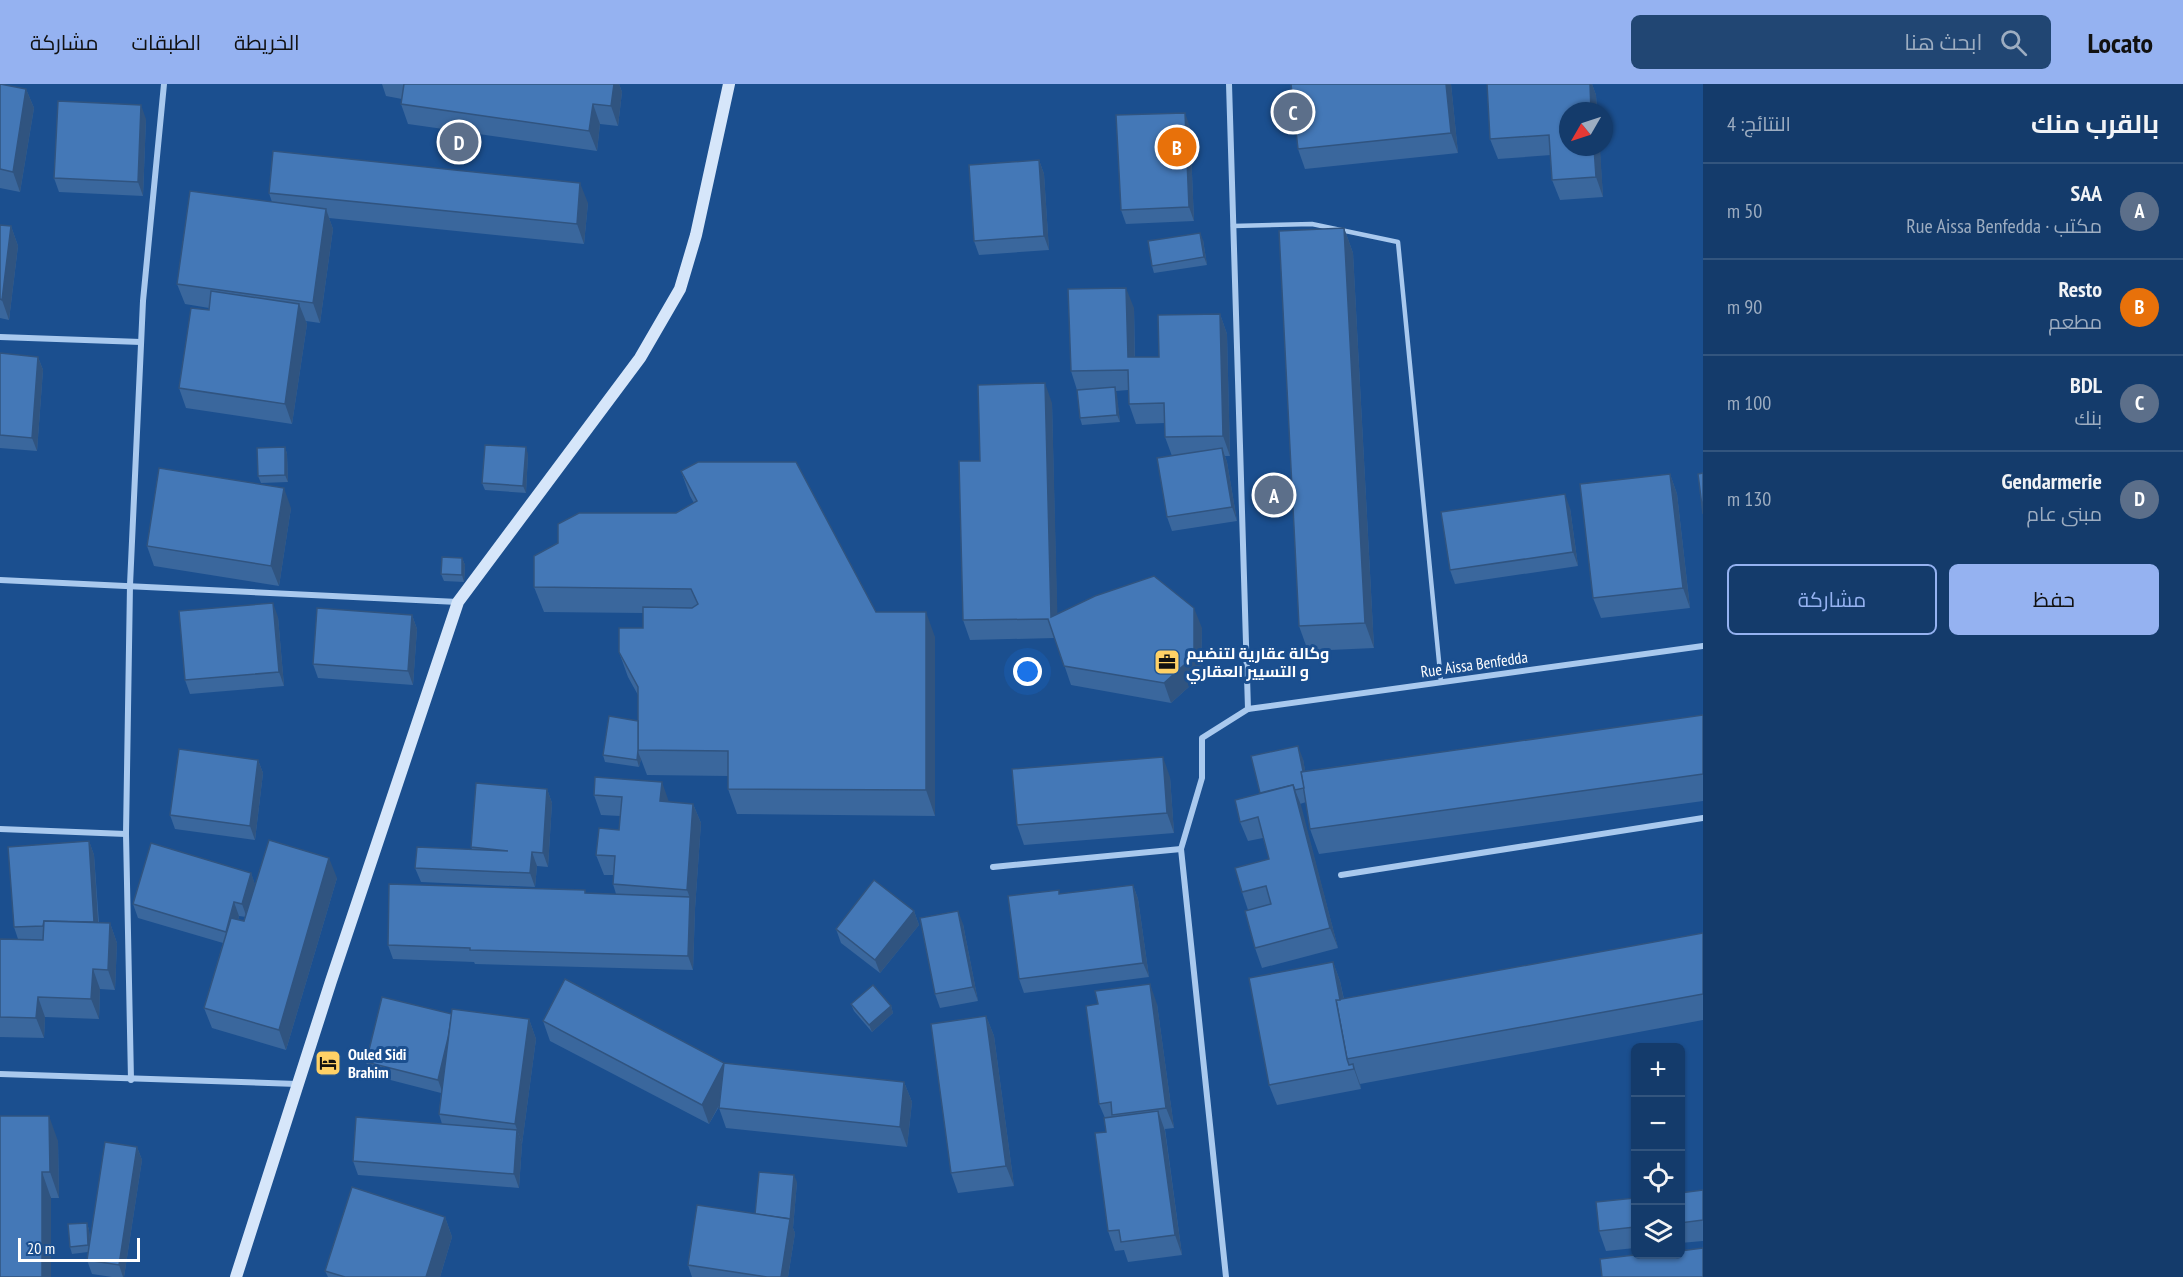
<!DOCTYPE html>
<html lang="ar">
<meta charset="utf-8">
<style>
:root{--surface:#143b6b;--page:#214673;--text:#f1f3f6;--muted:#9dadc1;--line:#33557e;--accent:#95b2f1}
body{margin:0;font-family:"PT Sans Narrow",Cairo,sans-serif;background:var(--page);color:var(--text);direction:rtl}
.controls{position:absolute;right:18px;bottom:18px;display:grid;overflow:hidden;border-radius:9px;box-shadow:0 2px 4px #0004}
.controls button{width:54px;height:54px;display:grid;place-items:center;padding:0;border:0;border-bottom:2px solid var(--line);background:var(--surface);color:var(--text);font:30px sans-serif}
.compass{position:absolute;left:1559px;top:18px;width:54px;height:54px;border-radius:50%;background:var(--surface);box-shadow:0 2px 4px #0004;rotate:231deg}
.scale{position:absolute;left:18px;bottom:15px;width:122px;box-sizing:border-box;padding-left:6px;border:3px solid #fff;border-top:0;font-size:16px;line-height:21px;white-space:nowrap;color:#fff;-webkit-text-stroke:4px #1b4f8f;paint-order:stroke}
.you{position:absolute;left:1028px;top:588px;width:21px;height:21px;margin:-15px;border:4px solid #fff;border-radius:50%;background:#1a73e8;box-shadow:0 0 0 9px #1a73e833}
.badge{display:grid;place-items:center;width:39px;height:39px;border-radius:50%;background:var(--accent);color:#fff;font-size:20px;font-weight:700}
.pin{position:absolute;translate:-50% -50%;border:3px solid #fff;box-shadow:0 2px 6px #0006}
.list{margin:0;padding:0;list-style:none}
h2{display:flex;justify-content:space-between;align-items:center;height:78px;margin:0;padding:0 24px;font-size:26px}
h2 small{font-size:20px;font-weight:400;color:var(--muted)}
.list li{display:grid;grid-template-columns:39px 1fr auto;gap:18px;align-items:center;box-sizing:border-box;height:96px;padding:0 24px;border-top:2px solid var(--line)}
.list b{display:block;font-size:22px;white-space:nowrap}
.list p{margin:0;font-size:20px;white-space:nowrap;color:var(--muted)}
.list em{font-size:20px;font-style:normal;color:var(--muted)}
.actions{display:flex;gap:12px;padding:18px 24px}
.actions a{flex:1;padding:14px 0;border:2px solid var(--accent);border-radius:9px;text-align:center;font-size:21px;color:var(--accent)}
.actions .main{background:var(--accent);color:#111}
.icon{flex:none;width:33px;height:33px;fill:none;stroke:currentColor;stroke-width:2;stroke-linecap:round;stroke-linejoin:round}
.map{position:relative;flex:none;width:1703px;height:1193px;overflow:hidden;direction:ltr}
header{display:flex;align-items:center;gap:36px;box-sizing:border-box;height:84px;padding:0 30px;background:var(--accent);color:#111}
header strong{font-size:28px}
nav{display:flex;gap:33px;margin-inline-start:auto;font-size:21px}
.search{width:420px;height:54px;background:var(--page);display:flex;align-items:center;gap:15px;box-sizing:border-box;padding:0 21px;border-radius:9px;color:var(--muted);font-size:22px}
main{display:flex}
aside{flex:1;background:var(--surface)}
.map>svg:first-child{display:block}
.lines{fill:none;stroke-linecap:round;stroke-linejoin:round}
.lane{stroke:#a9c9ee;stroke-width:4.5}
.street{stroke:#a9c9ee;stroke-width:6}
.secondary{stroke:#d6e6fa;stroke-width:12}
.wall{fill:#3a679d;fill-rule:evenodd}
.shaded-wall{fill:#305480}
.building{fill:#4478b7;stroke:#305480;stroke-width:1.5}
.labels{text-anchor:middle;stroke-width:6;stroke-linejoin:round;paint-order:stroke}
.poi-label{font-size:16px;font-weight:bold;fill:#fff;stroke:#1b4f8f;text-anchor:start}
.street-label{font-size:16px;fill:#fff;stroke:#1b4f8f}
</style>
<header>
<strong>Locato</strong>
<div class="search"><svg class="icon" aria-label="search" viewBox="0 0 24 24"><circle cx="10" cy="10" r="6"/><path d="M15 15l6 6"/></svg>ابحث هنا</div>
<nav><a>الخريطة</a><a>الطبقات</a><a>مشاركة</a></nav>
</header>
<main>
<aside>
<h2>بالقرب منك<small>النتائج: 4</small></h2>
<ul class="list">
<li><span class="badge" style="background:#5c6f8a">A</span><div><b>SAA</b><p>مكتب · Rue Aissa Benfedda</p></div><em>50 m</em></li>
<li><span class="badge" style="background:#e8710a">B</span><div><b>Resto</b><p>مطعم</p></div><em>90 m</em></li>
<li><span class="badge" style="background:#5c6f8a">C</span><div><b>BDL</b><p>بنك</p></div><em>100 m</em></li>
<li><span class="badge" style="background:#5c6f8a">D</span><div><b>Gendarmerie</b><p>مبنى عام</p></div><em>130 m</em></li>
</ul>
<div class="actions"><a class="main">حفظ</a><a>مشاركة</a></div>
</aside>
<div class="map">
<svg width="1703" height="1193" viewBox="0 0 1703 1193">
<rect width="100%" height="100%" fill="#1b4f8f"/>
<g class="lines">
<path class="lane" d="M1233,142l79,-2 86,18 43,440"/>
<g class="street">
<path d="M1229,0l19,625"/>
<path d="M0,253l141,5"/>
<path d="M0,496l458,22"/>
<path d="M0,745l126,5"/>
<path d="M993,783l188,-18"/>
<path d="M1341,791l362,-57"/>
<path d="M0,990l297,10"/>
<path d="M131,996l-5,-246 4,-249 13,-284 21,-217"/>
<path d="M1226,1193l-45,-428 21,-71v-40l46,-29 455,-63"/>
</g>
<path class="secondary" d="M236,1193l95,-296 127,-379 182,-244 40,-69 16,-54 33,-151"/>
</g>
<g class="wall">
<path d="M0,0l26,5 8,19 -14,84 -20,-4z"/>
<path d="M382,0h237l3,8 -4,34 -18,-2 -3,27 -189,-27 -7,-20 1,-5 -16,-3z"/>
<path d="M1451,0l7,69 -153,16 -7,-20z"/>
<path d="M1487,0h105l4,11 7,102 -43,3 -8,-20 -1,-25 -53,4 -8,-20z"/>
<path d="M146,35l-3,77 -84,-4 -5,-14z"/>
<path d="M1190,43l4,94 -68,3 -5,-14z"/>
<path d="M1039,76l5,14 5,76 -70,5 -5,-14z"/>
<path d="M269,109l319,10 -4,41 -255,-26 4,11 -13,94 -14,-2 1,3 -15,100 -106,-16 -7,-20 30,-80 -24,-4 -8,-20 95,-82z"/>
<path d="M0,141l11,1 7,20 -9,74 -9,-2z"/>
<path d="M1344,144l9,25 21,395 -66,3 -9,-25z"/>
<path d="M1203,156l4,25 -53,8 -2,-7z"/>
<path d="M1134,224l1,49h24l61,-43 7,20 3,122h-5l2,6 10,59 -65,10 -5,-14 5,-61 -7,-19v-14l-29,1 -7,-20 -1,-14 -12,1 4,31 -38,3 -2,-7 -3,-28 -6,-19z"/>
<path d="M0,269l38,4 5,13 -6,81 -37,-3z"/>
<path d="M1052,319l5,211 145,14 -1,48 -30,27 -100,-18 -16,-47 -85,2 -7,-20 17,-159z"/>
<path d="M285,363l2,7 1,28 -27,1 -3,-7z"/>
<path d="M528,370l-2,39 -41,-3 -3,-7z"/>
<path d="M681,387l195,141 59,25v179l-198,-2 -9,-25v-13l-81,-1 -6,-16 -2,8 -34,-5 -2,-7 35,-34v-26l-10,-18 -9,-25 24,-24v-15l-99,-1 -10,-25 160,-84 -4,-7z"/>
<path d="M1670,390l7,20 13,114 -89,10 -8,-20z"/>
<path d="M291,424l-12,78 -125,-20 -7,-20z"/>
<path d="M1570,424l8,58 -123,18 -5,-14z"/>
<path d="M462,474l3,7 -1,17 -20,-1 -3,-7z"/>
<path d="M412,531l5,14 -4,56 -95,-7 -5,-14z"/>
<path d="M278,533l6,69 -94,8 -5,-14z"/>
<path d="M1703,631v86l-384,53 -9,-25 -4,-27 -6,2 38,144 -76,20 -7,-20 -7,-38 -6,-18 27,-33 -6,-21 -15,3 -8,-19 20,-29 43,-34 2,12z"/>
<path d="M258,676l5,13 -8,67 -80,-11 -5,-14z"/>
<path d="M595,693l74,25 24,2 8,19 -6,86 -2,61 -218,-6 -1,-2 -81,-3 -5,-14 197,-55 1,4h30l-3,-10v-9h-9l-8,-20 23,-25 1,-14 -19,-1 -7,-20z"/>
<path d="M1170,693l4,56 -150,12 -7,-20z"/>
<path d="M547,705l5,14 -4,64 -11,-1 -2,21 -114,-5 -6,-14 57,-19 -1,-2z"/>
<path d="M89,757l5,14 5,68h11l7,20 -2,47 -15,-1 -1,30 -54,-2 -1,21 -44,-1v-98h18l-4,-12z"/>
<path d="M251,789l4,12 82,-7 -51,172 -74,-22 -8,-20 19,-65 -85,-25 -5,-14zM239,832l7,1 -2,4 -6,-1z"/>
<path d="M1133,801l5,14 11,78 -125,16 -5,-14 41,-85z"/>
<path d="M914,827l5,14 -39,48 -39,-30 -5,-14z"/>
<path d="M963,840l15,77 -38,7 -5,-14z"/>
<path d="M1703,849v87l-343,64 1,5 -84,16 -8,-20 64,-123 7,19 4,18z"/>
<path d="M851,920l40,2 2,7 -21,19 -18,-21z"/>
<path d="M1157,920l17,124 -9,1 17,126 -54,7 -4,-12 -9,1 -7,-20 -2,-99 -1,-14 -6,-14z"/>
<path d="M452,930l77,5 7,20 -14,105 -3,44 -161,-13 -5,-14 89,-37 -3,-10 2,-21 -70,-18 -5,-13z"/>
<path d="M986,932l8,20 20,150 -56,7 -7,-20z"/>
<path d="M543,937l181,42 180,19 8,20 -5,45 -181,-19 -7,-20 1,-3 -11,19 -159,-83z"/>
<path d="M0,1032l58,25 1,57h-8z"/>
<path d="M137,1063l5,13 -18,117h-12l-20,-3 -5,-14 1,-8 -16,2 -2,-7 17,-24 2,7 1,10z"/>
<path d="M797,1098l-4,46 2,5 -7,44h-96l-4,-12z"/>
<path d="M1703,1106v51l-23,2v-50z"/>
<path d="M1635,1114v50l-29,3 -7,-20z"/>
<path d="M445,1133l7,20 -12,40h-112l-3,-6z"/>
</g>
<g class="shaded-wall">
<path d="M614,0h5l3,8 -4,34 -7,-20z"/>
<path d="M1446,0h5l7,69 -7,-20z"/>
<path d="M1590,0h2l4,11 1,16h-6z"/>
<path d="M26,5l8,19 -14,84 -7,-20z"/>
<path d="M593,20l7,20 -3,27 -8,-20z"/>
<path d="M141,21l5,14 -3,77 -5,-14z"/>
<path d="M1185,29l5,14 4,94 -5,-14z"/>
<path d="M1594,63h6l3,50 -7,-20z"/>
<path d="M1039,76l5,14 5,76 -5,-14z"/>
<path d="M580,99l8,20 -4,41 -7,-20z"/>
<path d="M326,125l7,20 -13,94 -7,-20z"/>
<path d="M11,142l7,20 -9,74 -7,-20z"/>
<path d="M1344,144l9,25 21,395 -9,-25z"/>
<path d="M1200,149l3,7 4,25 -3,-8z"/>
<path d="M1126,204l8,20 1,69 -7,-20z"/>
<path d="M299,220l8,20 -15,100 -7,-20z"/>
<path d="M1220,230l7,20 3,122 -7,-20z"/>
<path d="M38,273l5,13 -6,81 -5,-13z"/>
<path d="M1045,299l7,20 6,234 -7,-20z"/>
<path d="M1115,303l2,7 3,28 -3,-7z"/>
<path d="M285,363l2,7 1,28 -3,-7z"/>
<path d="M526,363l2,7 -2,39 -3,-7z"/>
<path d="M1222,364l5,14 10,59 -5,-14z"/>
<path d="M1670,390l7,20 13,114 -7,-20z"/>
<path d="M284,404l7,20 -12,78 -8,-20z"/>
<path d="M1565,410l5,14 8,58 -5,-14z"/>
<path d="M462,474l3,7 -1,17 -2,-7z"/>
<path d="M273,519l5,14 6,69 -5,-14z"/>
<path d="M1194,524l8,20 -1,48 -30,27 -7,-20z"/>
<path d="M926,528l9,25v179l-9,-26z"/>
<path d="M412,531l5,14 -4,56 -5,-14z"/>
<path d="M1298,662l5,13 8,42 -5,-14z"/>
<path d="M638,668l3,7 -2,8 -2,-7z"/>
<path d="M1163,673l7,20 4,56 -7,-20z"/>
<path d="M258,676l5,13 -8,67 -5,-14z"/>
<path d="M662,698l7,20 -9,-1z"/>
<path d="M1293,701l8,20 37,143 -8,-20z"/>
<path d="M547,705l5,14 -4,64 -5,-14z"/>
<path d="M693,720l8,19 -6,86 -2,61 -5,-14 2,-58 -3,-8z"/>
<path d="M89,757l5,14 5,81 -5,-14z"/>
<path d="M532,768l5,14 -2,21 -5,-14z"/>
<path d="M329,774l8,20 -51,172 -7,-20z"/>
<path d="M251,789l5,14 -9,31 -5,-14z"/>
<path d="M1133,801l5,14 11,78 -6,-14z"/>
<path d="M234,818l5,14 -8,30 -5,-14z"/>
<path d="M914,827l5,14 -39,48 -5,-13z"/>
<path d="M958,827l5,13 15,77 -5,-14z"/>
<path d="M110,839l7,20 -2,47 -7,-20z"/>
<path d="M1333,878l7,19 9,44 -8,-20z"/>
<path d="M93,885l7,20 -1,30 -8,-20z"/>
<path d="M1150,900l7,20 17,124 -8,-20z"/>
<path d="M38,913l7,20 -1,21 -8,-20z"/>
<path d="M891,922l2,7 -21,19 -3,-7z"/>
<path d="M454,931l-11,79 -5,-14z"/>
<path d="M986,932l8,20 20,150 -8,-20z"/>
<path d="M529,935l7,20 -14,105 -7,-20z"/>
<path d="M724,979l7,20 -22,41 -7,-19z"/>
<path d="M1353,980l7,20 1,5 -7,-20z"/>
<path d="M904,998l8,20 -5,45 -7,-20z"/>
<path d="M1158,1027l7,20 17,124 -7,-20z"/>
<path d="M49,1032l9,25 1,57 -9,-26z"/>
<path d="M517,1046l5,14 -3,44 -5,-14z"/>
<path d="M137,1063l5,13 -18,117h-1l-4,-12z"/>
<path d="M42,1088l9,26v79h-9z"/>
<path d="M794,1091l3,7 -4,46 2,5 -7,44h-7z"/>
<path d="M445,1133l7,20 -12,40h-14z"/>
<path d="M87,1139l2,7 2,22 -3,-7z"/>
</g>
<g class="building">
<path d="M0,0l26,5 -13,83 -13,-3z"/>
<path d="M404,0h210l-3,22 -18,-2 -4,27 -188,-27z"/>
<path d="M1291,0h155l5,49 -153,16z"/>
<path d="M1487,0h103l1,27h-23v36h26l2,30 -44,3 -3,-45 -59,4z"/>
<path d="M58,17l83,4 -3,77 -84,-4z"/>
<path d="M1185,29l4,94 -68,3 -5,-95z"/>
<path d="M273,67l307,32 -3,41 -308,-31z"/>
<path d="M1039,76l5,76 -70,5 -5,-76z"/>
<path d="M190,107l136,18 -13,94 -136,-19z"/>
<path d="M0,141l11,1 -9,74 -2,-1z"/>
<path d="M1344,144l21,395 -66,3 -20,-395z"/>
<path d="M1200,149l4,24 -52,9 -4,-25z"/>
<path d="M1126,204l2,69h31l-1,-42 62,-1 3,122 -58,1 -1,-34 -35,1 -1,-34 -57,1 -3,-82z"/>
<path d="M211,207l88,13 -14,100 -106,-16 12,-80 18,2z"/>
<path d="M0,269l38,4 -6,81 -32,-3z"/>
<path d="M1045,299l6,234 44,-21 59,-20 40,32v48l-30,27 -100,-17 -16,-47 -85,1 -4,-159h21l-2,-76z"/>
<path d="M1115,303l2,28 -37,3 -3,-28z"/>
<path d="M485,361l41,2 -3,39 -41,-3z"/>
<path d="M285,363v28l-27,1 -1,-28z"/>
<path d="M1222,364l10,59 -65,10 -10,-59z"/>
<path d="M698,378h98l80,150h50v178l-198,-1v-38l-90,-1v-63l-19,-35v-24h24v-21l49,1 6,-4 -7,-15 -157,-2v-31l24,-13v-19l21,-11h97l21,-12 -16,-30z"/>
<path d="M159,384l125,20 -13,78 -124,-20z"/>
<path d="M1703,389v41l-5,-40z"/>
<path d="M1670,390l13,114 -90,10 -13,-114z"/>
<path d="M1565,410l8,58 -123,18 -9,-58z"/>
<path d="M442,473l20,1v17l-21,-1z"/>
<path d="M273,519l6,69 -94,8 -6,-69z"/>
<path d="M317,524l95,7 -4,56 -95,-7z"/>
<path d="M1703,631v59l-393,55 -9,-57z"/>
<path d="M609,632l29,5v29l-1,10 -34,-5z"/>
<path d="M1298,662l5,25 -2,1 3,16 -9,2 -2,-5 -33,8 -9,-37z"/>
<path d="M179,665l79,11 -8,66 -80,-11z"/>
<path d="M1163,673l4,56 -150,12 -5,-56z"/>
<path d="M595,693l67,5 -2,19 33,3 -6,86 -74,-6 2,-28 -19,-1 3,-27 20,2 3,-33 -28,-2z"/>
<path d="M476,699l71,6 -4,64 -11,-1 -2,21 -115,-5 2,-21 91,4 -37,-4z"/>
<path d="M1293,701l37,143 -75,20 -10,-37 26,-7 -5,-18 -24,6 -7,-24 34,-9 -11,-42 -18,5 -5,-22z"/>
<path d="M269,756l60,18 -50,172 -75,-22 27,-90 13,3z"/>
<path d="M89,757l5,81 -50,-1 -1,5 -29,1 -6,-80z"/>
<path d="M151,759l100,30 -9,31 -8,-2 -8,30 -93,-28z"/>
<path d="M874,796l40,31 -39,49 -39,-31z"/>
<path d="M389,800l196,6v3l105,4 -2,59 -218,-6v-2l-82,-3z"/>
<path d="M1133,801l10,78 -124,16 -11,-83 51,-6v4z"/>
<path d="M958,827l15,76 -38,7 -15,-76z"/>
<path d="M44,837l66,2 -2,47 -15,-1 -2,30 -53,-2 -2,21 -36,-1v-78l43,1z"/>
<path d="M1703,849v61l-356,65 -11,-59z"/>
<path d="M1333,878l7,38h-4l11,59 2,6 4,-1 1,5 -85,16 -20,-107z"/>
<path d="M565,895l159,84 180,19 -4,45 -181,-19 5,-45 -22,42 -159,-84z"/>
<path d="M1150,900l16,124 -54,7 -1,-13 -12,2 -13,-98 12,-2 -3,-13z"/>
<path d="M873,901l18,21 -22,19 -18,-21z"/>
<path d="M382,913l70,17 -4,24 -10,42 -72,-18z"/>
<path d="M452,925l77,10 -14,105 -76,-10z"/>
<path d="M986,932l20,150 -55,7 -20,-149z"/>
<path d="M1158,1027l17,124 -54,7 -2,-12 -11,1 -13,-98 11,-1 -2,-14z"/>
<path d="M0,1032h49l1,56h-8v105h-42z"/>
<path d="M356,1033l161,13 -3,44 -161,-13z"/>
<path d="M105,1058l32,5 -18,118 -32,-5z"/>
<path d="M759,1088l35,3 -4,46v-2l-35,-5z"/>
<path d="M352,1103l93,30 -19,60h-81l-20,-6z"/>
<path d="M1703,1106v30l-23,3v-30z"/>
<path d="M1635,1114v29l-36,4 -3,-29z"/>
<path d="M697,1121l93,14 -9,58h-14l-79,-12z"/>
<path d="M87,1139l1,22 -18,2 -2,-23z"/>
<path d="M1703,1164v29h-101l-2,-18 43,-5h37v-3z"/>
</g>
<defs>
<g id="office-square" transform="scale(1.35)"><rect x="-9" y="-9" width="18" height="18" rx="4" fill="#ffd166" stroke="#1b4f8f"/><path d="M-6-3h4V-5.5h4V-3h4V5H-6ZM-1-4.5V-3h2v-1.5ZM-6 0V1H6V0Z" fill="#111"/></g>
<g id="hotel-square" transform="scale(1.35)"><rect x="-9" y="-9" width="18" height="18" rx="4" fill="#ffd166" stroke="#1b4f8f"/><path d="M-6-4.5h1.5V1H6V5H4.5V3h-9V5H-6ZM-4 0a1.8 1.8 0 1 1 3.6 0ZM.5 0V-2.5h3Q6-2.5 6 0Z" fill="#111"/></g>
</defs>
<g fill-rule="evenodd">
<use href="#office-square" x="1167" y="578"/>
<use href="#hotel-square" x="328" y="979"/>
</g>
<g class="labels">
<g class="poi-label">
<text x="1186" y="575">وكالة عقارية لتنضيم<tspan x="1186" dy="18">و التسيير العقاري</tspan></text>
<text x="348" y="976">Ouled Sidi<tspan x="348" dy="18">Brahim</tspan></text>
</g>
<g class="street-label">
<text transform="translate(1474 580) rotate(-8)" y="6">Rue Aissa Benfedda</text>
</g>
</g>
</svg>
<div class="controls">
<button>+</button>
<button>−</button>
<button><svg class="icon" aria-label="locate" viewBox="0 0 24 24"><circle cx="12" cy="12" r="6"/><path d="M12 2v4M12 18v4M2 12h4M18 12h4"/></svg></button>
<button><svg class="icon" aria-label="layers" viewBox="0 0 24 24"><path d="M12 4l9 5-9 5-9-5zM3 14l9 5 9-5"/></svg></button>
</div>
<svg class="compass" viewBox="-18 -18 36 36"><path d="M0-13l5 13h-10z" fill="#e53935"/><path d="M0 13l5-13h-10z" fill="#9dadc1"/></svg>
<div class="scale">20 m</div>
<div class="you"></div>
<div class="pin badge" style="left:1274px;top:411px;background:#5c6f8a">A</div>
<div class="pin badge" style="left:1177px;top:63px;background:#e8710a">B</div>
<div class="pin badge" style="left:1293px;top:28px;background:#5c6f8a">C</div>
<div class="pin badge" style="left:459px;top:58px;background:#5c6f8a">D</div>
</div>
</main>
